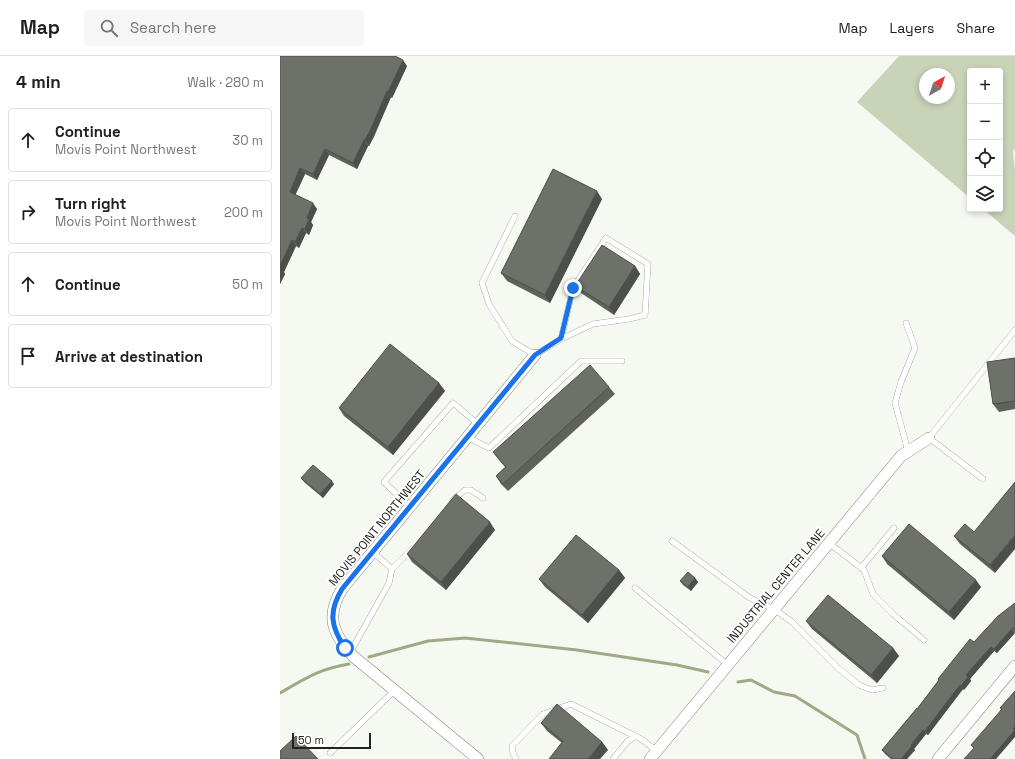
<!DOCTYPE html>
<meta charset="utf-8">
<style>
:root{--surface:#fff;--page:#f6f6f6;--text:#202124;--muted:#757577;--line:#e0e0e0}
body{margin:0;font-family:"Space Grotesk",sans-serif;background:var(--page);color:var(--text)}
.controls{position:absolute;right:12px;top:12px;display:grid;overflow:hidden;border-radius:4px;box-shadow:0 2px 6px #0003}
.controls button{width:36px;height:36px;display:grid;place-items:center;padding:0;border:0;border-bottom:1px solid var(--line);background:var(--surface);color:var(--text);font:20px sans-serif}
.compass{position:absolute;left:639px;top:12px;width:36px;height:36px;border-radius:50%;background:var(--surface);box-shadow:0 2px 6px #0003;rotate:39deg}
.scale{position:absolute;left:12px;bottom:10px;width:79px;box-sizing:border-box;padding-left:4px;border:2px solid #222320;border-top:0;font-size:11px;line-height:14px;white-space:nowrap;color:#222320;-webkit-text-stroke:3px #fff;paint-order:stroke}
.stop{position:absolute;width:12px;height:12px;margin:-9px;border:3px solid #1a73e8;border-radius:50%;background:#fff}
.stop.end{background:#1a73e8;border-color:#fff;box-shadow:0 1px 4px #0008}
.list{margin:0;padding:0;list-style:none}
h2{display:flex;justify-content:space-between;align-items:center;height:52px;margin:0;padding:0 16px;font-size:17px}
h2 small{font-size:13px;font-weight:400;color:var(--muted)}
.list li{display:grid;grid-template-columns:26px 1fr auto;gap:12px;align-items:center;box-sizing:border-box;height:64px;margin:0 8px 8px;padding:0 8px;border:1px solid var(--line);border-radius:4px}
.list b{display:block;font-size:15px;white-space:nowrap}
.list p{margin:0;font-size:13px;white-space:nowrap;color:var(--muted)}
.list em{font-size:13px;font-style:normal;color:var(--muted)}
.icon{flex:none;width:22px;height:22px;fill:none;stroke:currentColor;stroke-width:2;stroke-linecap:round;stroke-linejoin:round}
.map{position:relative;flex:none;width:735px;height:703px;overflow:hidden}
header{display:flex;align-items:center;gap:24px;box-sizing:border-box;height:56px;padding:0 20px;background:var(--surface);border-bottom:1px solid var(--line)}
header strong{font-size:19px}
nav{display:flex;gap:22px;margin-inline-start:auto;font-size:14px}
.search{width:280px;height:36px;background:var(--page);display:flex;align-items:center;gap:10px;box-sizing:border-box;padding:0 14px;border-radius:4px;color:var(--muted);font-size:15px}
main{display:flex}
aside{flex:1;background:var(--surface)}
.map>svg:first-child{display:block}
.green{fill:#c9d3b8;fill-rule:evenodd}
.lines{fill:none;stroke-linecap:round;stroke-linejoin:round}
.stream{stroke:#9daa86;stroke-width:3}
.lane-casing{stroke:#82857e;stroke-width:6}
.street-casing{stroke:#82857e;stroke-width:12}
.lane{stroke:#fff;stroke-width:5.5}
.street{stroke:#fff;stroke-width:11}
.wall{fill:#5f615b}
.shaded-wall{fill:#4d4f4a}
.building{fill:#6e716a;stroke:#4d4f4a}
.route{stroke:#1a73e8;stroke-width:5}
.labels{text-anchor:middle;stroke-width:3.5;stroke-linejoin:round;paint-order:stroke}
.street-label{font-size:12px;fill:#222320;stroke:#fff}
</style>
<header>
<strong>Map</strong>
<div class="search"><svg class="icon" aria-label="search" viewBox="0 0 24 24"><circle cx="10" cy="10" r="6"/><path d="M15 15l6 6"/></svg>Search here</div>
<nav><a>Map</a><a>Layers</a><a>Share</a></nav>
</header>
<main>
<aside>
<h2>4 min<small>Walk · 280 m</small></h2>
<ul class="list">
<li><svg class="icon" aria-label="ahead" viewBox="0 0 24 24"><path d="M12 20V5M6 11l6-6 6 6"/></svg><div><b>Continue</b><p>Movis Point Northwest</p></div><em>30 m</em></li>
<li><svg class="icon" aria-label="right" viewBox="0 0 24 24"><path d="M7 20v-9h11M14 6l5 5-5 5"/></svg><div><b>Turn right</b><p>Movis Point Northwest</p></div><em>200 m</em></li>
<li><svg class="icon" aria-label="ahead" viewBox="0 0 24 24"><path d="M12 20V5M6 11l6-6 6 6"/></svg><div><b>Continue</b></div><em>50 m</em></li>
<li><svg class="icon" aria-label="arrive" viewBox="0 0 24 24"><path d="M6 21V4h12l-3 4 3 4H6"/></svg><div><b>Arrive at destination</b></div></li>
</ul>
</aside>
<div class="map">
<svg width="735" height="703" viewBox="0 0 735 703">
<rect width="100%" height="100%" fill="#f6f9f1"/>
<path class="green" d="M619,0h116v93l-2,2 2,20v65l-32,-27h17v-138h-30v127l-113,-96zM645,18h24v24h-24z"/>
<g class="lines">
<g class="stream">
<path d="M89,601l59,-16 37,-3 112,12 100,15 31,7"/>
<path d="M458,626l13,-2 23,12 21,4 62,39 8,24"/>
<path d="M0,637c26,-15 39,-24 69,-29"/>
</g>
<g class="lane-casing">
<g id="lane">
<path d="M235,160l-33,67 7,21 23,37 23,14 26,-16 32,-15 36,-5 16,-4 3,-51 -42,-26 -33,50 -12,51"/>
<path d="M626,267l9,25 -14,34 -6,21 13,48"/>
<path d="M187,381l22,11 92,-87h41"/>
<path d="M703,423l-54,-41 86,-108"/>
<path d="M173,444l12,-10h6l12,8"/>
<path d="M130,451l-26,-25 69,-79 25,21"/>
<path d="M392,485l78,57 24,11 18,13 46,46 21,17 13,5 11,-2"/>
<path d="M549,487l35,27 9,24 20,20 31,26"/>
<path d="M581,512l33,-40"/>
<path d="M112,513l19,-19"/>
<path d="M355,532l93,77"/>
<path d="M70,597l39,-70 3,-14 -19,-17"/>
<path d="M50,697l65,-63"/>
<path d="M236,703l-3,-6 -1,-7 31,-32 28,-10 64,32"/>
<path d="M333,703l14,-17 8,-6 6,3 16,12"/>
</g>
</g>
<g class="street-casing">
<g id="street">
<path d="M198,703l-124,-102c-21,-22 -29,-40 -12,-68l193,-234"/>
<path d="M370,703l251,-303 28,-18"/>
<path d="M658,703l77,-93"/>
</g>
</g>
<use href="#lane" class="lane"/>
<use href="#street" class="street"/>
</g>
<g class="wall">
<path d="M0,0l127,10 -15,32 -1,-1 -17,40 -5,9h-1l-11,23 -28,-14 -12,25 -12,-6 -10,21 22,14 -6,13 2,3 -4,10 -3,-2 -7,15 -3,-2 -12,26 1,2 -5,10z"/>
<path d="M322,143l-52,104 -43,-22 -6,-8z"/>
<path d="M355,210l5,8 -26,41 -33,-22 -6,-7z"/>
<path d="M735,302v51l-16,3 -6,-8z"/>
<path d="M159,327l6,8 -52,64 -49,-39 -5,-8z"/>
<path d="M329,331l6,7 -107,97 -7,-7 -5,-8 9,-9 -6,-7 -6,-8z"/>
<path d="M21,422l33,6 -11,14 -19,-16z"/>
<path d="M215,474l-49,60 -34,-28 -5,-8z"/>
<path d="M694,476l21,41 -35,-29 -6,-8z"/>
<path d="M602,500l99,31 -27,33 -67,-56z"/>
<path d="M339,514l6,8 -37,45 -43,-36 -6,-8z"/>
<path d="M415,522l3,4 -7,9 -8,-6 -3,-4z"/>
<path d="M735,547v30l-18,20 -3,-2 -24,28 1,2 -7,9 -1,-1 -35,46 -2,-1 -12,15 1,1 -8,9h-16l-6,-5 -3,-4 35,-41 22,-28 -1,-2 36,-37z"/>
<path d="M526,565l87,27 6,8 -22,27 -65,-54z"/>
<path d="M261,667l61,19 6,8 -46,-7 -15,-12z"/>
</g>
<g class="shaded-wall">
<path d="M123,4l4,6 -15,32 -4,-6z"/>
<path d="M107,35l4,6 -22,49 -4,-6z"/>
<path d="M84,84l4,6 -11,23 -4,-6z"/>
<path d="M45,93l4,6 -12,25 -4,-6z"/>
<path d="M20,112l5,6 -11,24 -4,-6z"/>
<path d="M317,135l5,8 -52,104 -5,-8z"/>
<path d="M33,147l4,6 -6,13 2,3 -4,10 -4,-6 2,-11z"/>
<path d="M22,172l4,5 -7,15 -4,-6z"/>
<path d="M12,184l4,6 -12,26 1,2 -5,10v-18z"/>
<path d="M355,210l5,8 -26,41 -5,-8z"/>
<path d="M159,327l6,8 -52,64 -5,-8z"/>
<path d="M52,425l2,3 -11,14 -3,-4z"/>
<path d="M210,466l5,8 -49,60 -5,-8z"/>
<path d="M735,479v14l-20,24 -5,-8z"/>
<path d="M339,514l6,8 -37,45 -6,-8z"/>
<path d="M415,522l3,4 -7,9 -3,-4z"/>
<path d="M696,524l5,7 -27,33 -5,-8z"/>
<path d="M731,574l3,4 -17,19 -3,-4z"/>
<path d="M711,591l3,4 -24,28 1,2 -7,9 -3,-4 5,-11z"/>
<path d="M613,592l6,8 -22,27 -6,-8z"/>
<path d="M680,629l3,4 -35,46 -3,-4z"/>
<path d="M735,670v11l-19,22h-6z"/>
<path d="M643,674l3,4 -12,15 1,1 -8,9h-6z"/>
<path d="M322,686l6,8 -8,9h-12z"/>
</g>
<g class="building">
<path d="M0,0h115l8,4 -15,32 -1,-1 -17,40 -5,9h-1l-11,23 -28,-14 -12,25 -13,-6 -10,24 23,11 -6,15 2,1 -4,10 -3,-1 -7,14 -3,-2 -12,26z"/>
<path d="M273,113l44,22 -52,104 -44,-22z"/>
<path d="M322,189l33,21 -26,41 -34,-21z"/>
<path d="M110,288l49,39 -51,64 -49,-39z"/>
<path d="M735,302v43l-22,3 -6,-42z"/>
<path d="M310,309l19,22 -106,97 -7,-8 10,-9 -13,-15z"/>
<path d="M33,409l19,16 -12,13 -19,-16z"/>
<path d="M735,426v53l-25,30 -36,-29 11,-12 9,8z"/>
<path d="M176,438l34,28 -49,60 -34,-28z"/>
<path d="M629,468l67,56 -27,32 -67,-56z"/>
<path d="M296,479l43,35 -37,45 -43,-36z"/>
<path d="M408,516l7,6 -7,9 -8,-6z"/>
<path d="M548,539l65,53 -22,27 -65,-54z"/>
<path d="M735,547v24l-4,3 -17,19 -3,-2 -25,28 2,2 -7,9 -1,-1 -35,46 -2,-1 -12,15 1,1 -11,13h-8l-11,-9 35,-42v1l22,-29 -1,-1 32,-40 4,3 24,-26z"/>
<path d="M735,635v35l-2,3 2,1 -25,29h-26l10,-11 -3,-3 31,-36 -2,-1z"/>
<path d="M277,648l45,38 -14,17h-39l14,-18 -22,-18z"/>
<path d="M16,680l22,23h-38v-8z"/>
</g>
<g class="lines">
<path class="route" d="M65,592c-14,-21 -17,-36 -3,-59l193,-234 26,-17 12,-50"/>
</g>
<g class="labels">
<g class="street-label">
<text transform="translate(97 472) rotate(-51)" y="4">MOVIS POINT NORTHWEST</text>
<text transform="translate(496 530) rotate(-50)" y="4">INDUSTRIAL CENTER LANE</text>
</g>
</g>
</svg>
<div class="controls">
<button>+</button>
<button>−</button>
<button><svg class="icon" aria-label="locate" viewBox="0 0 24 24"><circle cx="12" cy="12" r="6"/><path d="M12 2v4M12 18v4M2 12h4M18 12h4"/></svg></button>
<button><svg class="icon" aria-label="layers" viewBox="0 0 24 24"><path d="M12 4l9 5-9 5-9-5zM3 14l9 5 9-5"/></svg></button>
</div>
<svg class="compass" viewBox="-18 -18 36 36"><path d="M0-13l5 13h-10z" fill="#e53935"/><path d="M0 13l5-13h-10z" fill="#757577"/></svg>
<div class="scale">50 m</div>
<div class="stop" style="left:65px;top:592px"></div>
<div class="stop end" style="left:293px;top:232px"></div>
</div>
</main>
